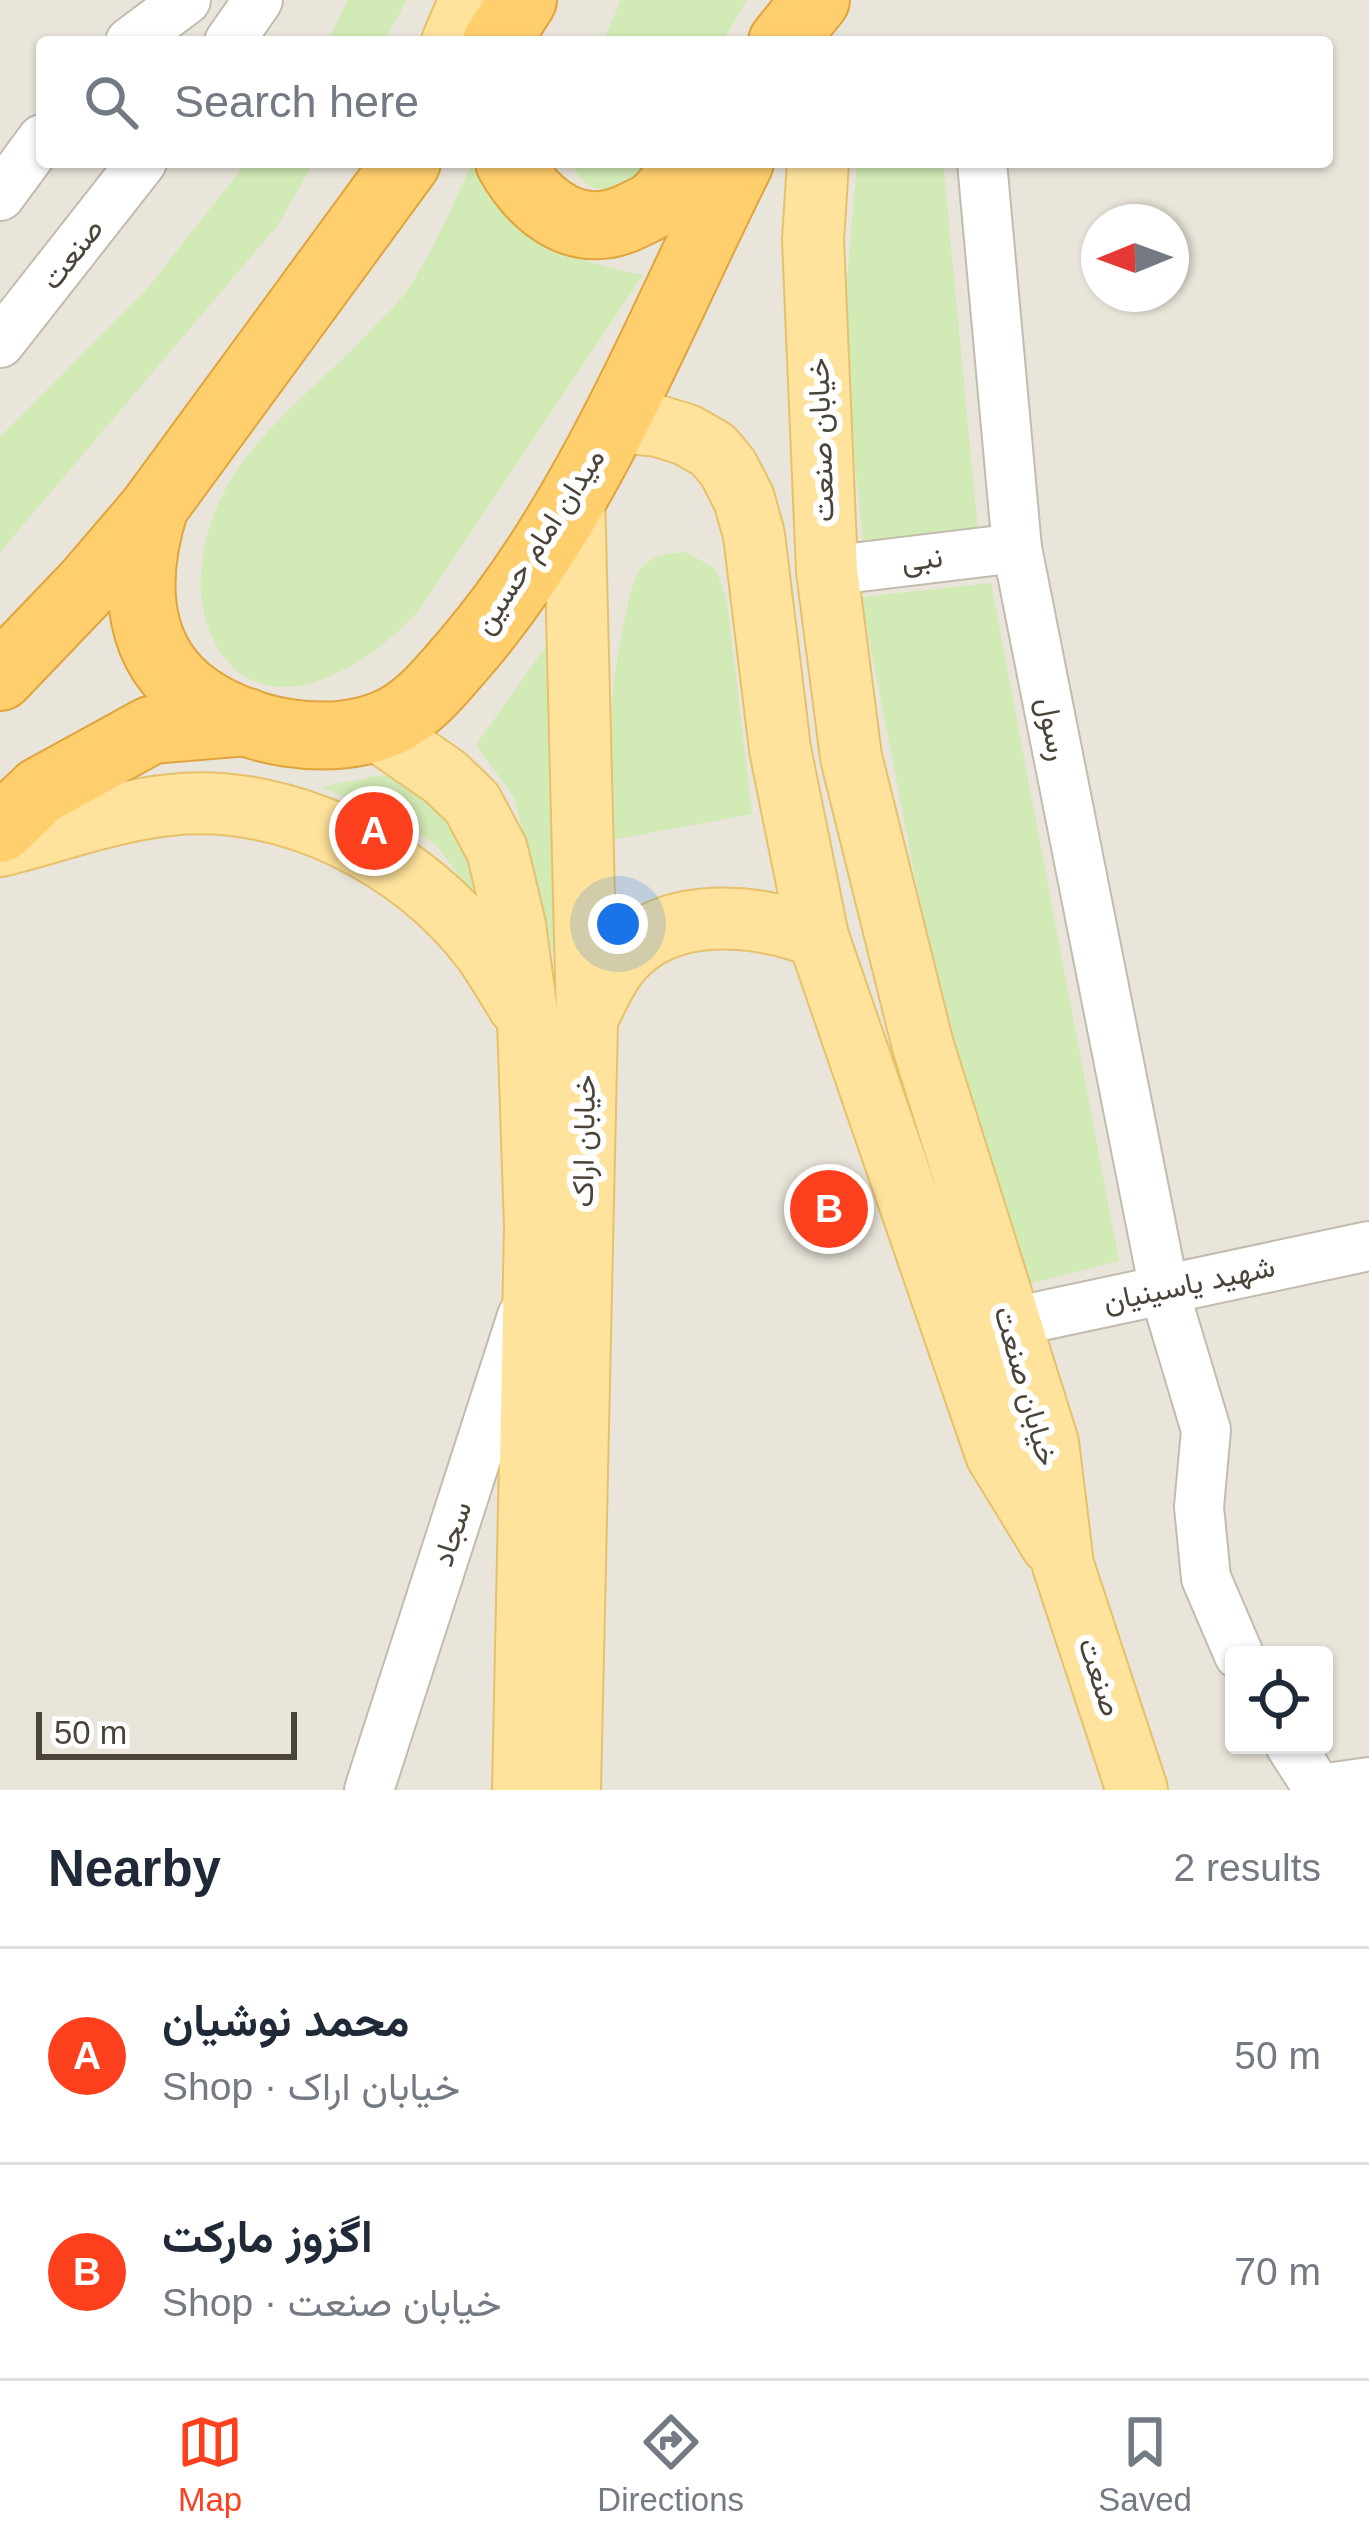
<!DOCTYPE html>
<meta charset="utf-8">
<style>
:root{--surface:#fff;--page:#f6f6f7;--text:#1f2937;--muted:#747a83;--line:#e0e1e3;--accent:#fc3f1d}
body{margin:0;font-family:Helvetica,Vazirmatn,sans-serif;background:var(--page);color:var(--text)}
.controls{position:absolute;right:36px;bottom:36px;display:grid;overflow:hidden;border-radius:12px;box-shadow:0 3px 9px #0004}
.controls button{width:108px;height:108px;display:grid;place-items:center;padding:0;border:0;border-bottom:3px solid var(--line);background:var(--surface);color:var(--text);font:60px sans-serif}
.compass{position:absolute;left:1081px;top:204px;width:108px;height:108px;border-radius:50%;background:var(--surface);box-shadow:0 3px 9px #0004;rotate:269deg}
.scale{position:absolute;left:36px;bottom:30px;width:261px;box-sizing:border-box;padding-left:12px;border:6px solid #4b4439;border-top:0;font-size:33px;line-height:42px;white-space:nowrap;color:#4b4439;-webkit-text-stroke:9px #fff;paint-order:stroke}
.you{position:absolute;left:618px;top:924px;width:42px;height:42px;margin:-30px;border:9px solid #fff;border-radius:50%;background:#1a73e8;box-shadow:0 0 0 18px #1a73e833}
.badge{display:grid;place-items:center;width:78px;height:78px;border-radius:50%;background:var(--accent);color:#fff;font-size:39px;font-weight:700}
.pin{position:absolute;translate:-50% -50%;border:6px solid #fff;box-shadow:0 3px 12px #0006}
.list{margin:0;padding:0;list-style:none}
h2{display:flex;justify-content:space-between;align-items:center;height:156px;margin:0;padding:0 48px;font-size:51px}
h2 small{font-size:39px;font-weight:400;color:var(--muted)}
.list li{display:grid;grid-template-columns:78px 1fr auto;gap:36px;align-items:center;box-sizing:border-box;height:216px;padding:0 48px;border-top:3px solid var(--line)}
.list b{display:block;font-size:45px;white-space:nowrap}
.list p{margin:0;font-size:39px;white-space:nowrap;color:var(--muted)}
.list em{font-size:39px;font-style:normal;color:var(--muted)}
.icon{flex:none;width:66px;height:66px;fill:none;stroke:currentColor;stroke-width:2;stroke-linecap:round;stroke-linejoin:round}
.map{position:relative;flex:none;width:1369px;height:1790px;overflow:hidden}
.search{position:absolute;background:var(--surface);box-shadow:0 3px 9px #0004;left:36px;right:36px;top:36px;height:132px;display:flex;align-items:center;gap:30px;box-sizing:border-box;padding:0 42px;border-radius:12px;color:var(--muted);font-size:45px}
.sheet{height:588px;background:var(--surface)}
nav{display:flex;justify-content:space-around;align-items:center;box-sizing:border-box;height:168px;border-top:3px solid var(--line);background:var(--surface);font-size:33px;color:var(--muted)}
nav a{display:grid;justify-items:center;gap:6px}
nav .on{color:var(--accent)}
.map>svg:first-child{display:block}
.residential{fill:#eae5da;fill-rule:evenodd}
.green{fill:#d2eab5}
.lines{fill:none;stroke-linecap:round;stroke-linejoin:round}
.minor-casing{stroke:#c2bbae;stroke-width:52}
.major-casing{stroke:#e6c16a;stroke-width:64}
.highway-casing{stroke:#e0a43c;stroke-width:70}
.minor{stroke:#fff;stroke-width:48}
.major{stroke:#ffe39c;stroke-width:60}
.highway{stroke:#ffcf6e;stroke-width:66}
.labels{text-anchor:middle;stroke-width:12;stroke-linejoin:round;paint-order:stroke}
.street-label{font-size:30px;fill:#4b4439;stroke:#fff}
</style>
<div class="map">
<svg width="1369" height="1790" viewBox="0 0 1369 1790">
<rect width="100%" height="100%" fill="#f6f3ec"/>
<path class="residential" d="M0,0h1369v1790h-1369zM42,42h1285v120h-1285zM1099,222h72v72h-72zM1234,1655h90v90h-90z"/>
<g class="green">
<path d="M348,0h59l-24,42h-56z"/>
<path d="M621,0h126l-25,42h-119z"/>
<path d="M247,162h67l-36,63 -278,327v-115l146,-147z"/>
<path d="M473,162h6c23,77 92,98 164,113l-224,335c-30,33 -61,57 -104,72 -28,10 -63,6 -84,-17 -21,-22 -31,-54 -30,-84 3,-117 96,-172 168,-249 12,-13 27,-26 37,-40 27,-40 47,-87 67,-130z"/>
<path d="M571,162h83c-23,29 -66,44 -83,0z"/>
<path d="M857,162h86l35,369 -115,10 -21,-201z"/>
<path d="M687,552l29,18 11,30 25,214 -140,26c-5,-75 -4,-149 13,-222 3,-14 6,-33 13,-45 10,-18 30,-20 49,-21z"/>
<path d="M991,583l128,678 -90,23 -42,-121 -65,-250 -61,-316z"/>
<path d="M553,636l-3,171 12,181 -48,-191 -38,-52z"/>
<path d="M383,775l31,7 30,32 25,38 15,58 -47,-64 -42,-29 -75,-30z"/>
</g>
<g class="lines">
<g class="minor-casing">
<g id="minor">
<path d="M130,42l56,-42"/>
<path d="M229,42l29,-42"/>
<path d="M982,162l35,386 147,742 42,140 -7,77 7,71 33,77"/>
<path d="M0,196l42,-57"/>
<path d="M0,343l142,-181"/>
<path d="M827,571l190,-23"/>
<path d="M1008,1323l361,-77"/>
<path d="M1290,1745l29,45"/>
<path d="M1320,1789l49,-7"/>
<path d="M369,1790l153,-474"/>
</g>
</g>
<g class="major-casing">
<g id="major">
<path d="M452,42l18,-42"/>
<path d="M818,162l-5,78 14,331 24,186 72,289 125,397 15,122 74,225"/>
<path d="M615,422l43,4 29,9 26,15 15,18 16,31 10,36 26,214 38,188 178,517 55,90"/>
<path d="M374,728l71,49 27,26 25,47 18,75 13,95 7,207 -12,563"/>
<path d="M0,846c56,-14 113,-35 170,-41 117,-13 244,52 314,146 12,17 23,36 34,54"/>
<path d="M587,1019c10,-19 18,-40 32,-57 47,-59 137,-48 199,-25"/>
<path d="M570,1790l17,-771 -13,-526"/>
</g>
</g>
<g class="highway-casing">
<g id="highway">
<path d="M496,42l27,-42"/>
<path d="M782,42l34,-42"/>
<path d="M407,162l-252,344c-20,63 -24,137 32,184 52,43 146,61 207,30 29,-15 51,-44 72,-68 122,-143 191,-324 274,-490"/>
<path d="M509,162c27,48 72,81 125,53 8,-4 19,-8 25,-15 11,-10 20,-26 29,-38"/>
<path d="M0,677l88,-92 65,-76"/>
<path d="M0,829l40,-38 111,-61 96,-8"/>
</g>
</g>
<use href="#minor" class="minor"/>
<use href="#major" class="major"/>
<use href="#highway" class="highway"/>
</g>
<g class="labels">
<g class="street-label">
<text transform="translate(72 254) rotate(-52)" y="10">صنعت</text>
<text transform="translate(821 440) rotate(-92)" y="10">خیابان صنعت</text>
<text transform="translate(539 541) rotate(-57)" y="10">میدان امام حسین</text>
<text transform="translate(922 559) rotate(-7)" y="10">نبی</text>
<text transform="translate(1053 729) rotate(79)" y="10">رسول</text>
<text transform="translate(584 1141) rotate(-89)" y="10">خیابان اراک</text>
<text transform="translate(1189 1284) rotate(-12)" y="10">شهید یاسینیان</text>
<text transform="translate(1026 1386) rotate(74)" y="10">خیابان صنعت</text>
<text transform="translate(452 1534) rotate(-72)" y="10">سجاد</text>
<text transform="translate(1100 1677) rotate(72)" y="10">صنعت</text>
</g>
</g>
</svg>
<div class="controls">
<button><svg class="icon" aria-label="locate" viewBox="0 0 24 24"><circle cx="12" cy="12" r="6"/><path d="M12 2v4M12 18v4M2 12h4M18 12h4"/></svg></button>
</div>
<svg class="compass" viewBox="-18 -18 36 36"><path d="M0-13l5 13h-10z" fill="#e53935"/><path d="M0 13l5-13h-10z" fill="#747a83"/></svg>
<div class="scale">50 m</div>
<div class="you"></div>
<div class="pin badge" style="left:374px;top:831px">A</div>
<div class="pin badge" style="left:829px;top:1209px">B</div>
<div class="search"><svg class="icon" aria-label="search" viewBox="0 0 24 24"><circle cx="10" cy="10" r="6"/><path d="M15 15l6 6"/></svg>Search here</div>
</div>
<section class="sheet">
<h2>Nearby<small>2 results</small></h2>
<ul class="list">
<li><span class="badge">A</span><div><b>محمد نوشیان</b><p>Shop · خیابان اراک</p></div><em>50 m</em></li>
<li><span class="badge">B</span><div><b>اگزوز مارکت</b><p>Shop · خیابان صنعت</p></div><em>70 m</em></li>
</ul>
</section>
<nav>
<a class="on"><svg class="icon" aria-label="map" viewBox="0 0 24 24"><path d="M3 6l6-2 6 2 6-2v14l-6 2-6-2-6 2zM9 4v14M15 6v14"/></svg>Map</a>
<a><svg class="icon" aria-label="directions" viewBox="0 0 24 24"><path d="M12 3l9 9-9 9-9-9zM9 14v-3h6M13 9l2 2-2 2"/></svg>Directions</a>
<a><svg class="icon" aria-label="saved" viewBox="0 0 24 24"><path d="M7 4h10v16l-5-4-5 4z"/></svg>Saved</a>
</nav>
